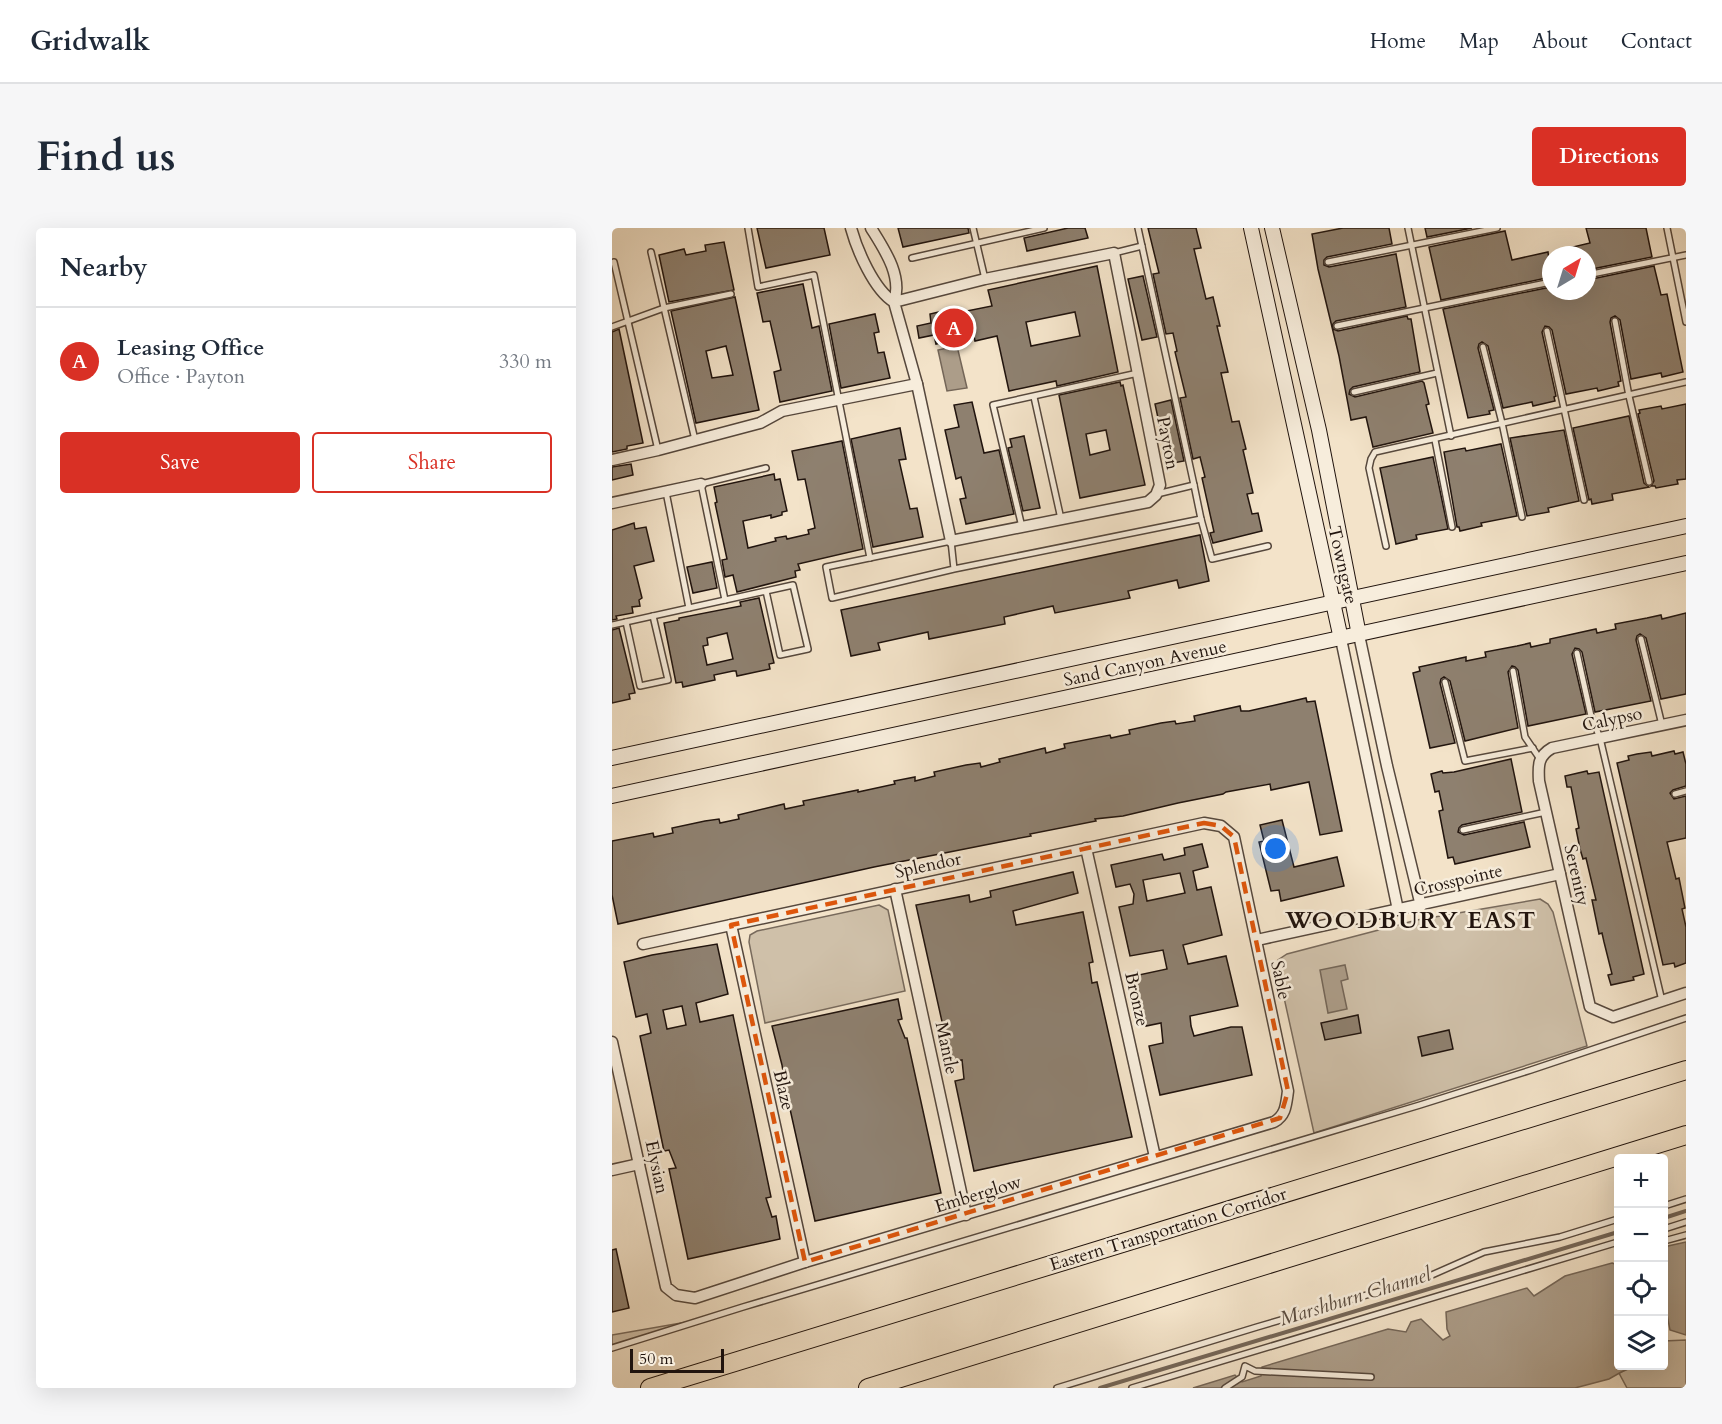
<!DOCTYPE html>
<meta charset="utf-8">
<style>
:root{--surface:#fff;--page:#f6f6f7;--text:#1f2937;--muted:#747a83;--line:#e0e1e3;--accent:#d93025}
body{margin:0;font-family:Cardo,serif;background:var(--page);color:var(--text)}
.controls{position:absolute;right:18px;bottom:18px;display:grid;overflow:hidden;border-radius:6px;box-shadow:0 6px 24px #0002}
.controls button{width:54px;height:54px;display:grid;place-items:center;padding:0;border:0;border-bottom:2px solid var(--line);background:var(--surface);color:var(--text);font:30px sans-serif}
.compass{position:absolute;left:930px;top:18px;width:54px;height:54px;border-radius:50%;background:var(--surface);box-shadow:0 6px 24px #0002;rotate:38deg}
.scale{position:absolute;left:18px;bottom:15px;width:94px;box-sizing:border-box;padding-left:6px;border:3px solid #21140e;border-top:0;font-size:16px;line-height:21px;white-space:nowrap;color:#21140e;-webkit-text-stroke:4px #f7eddc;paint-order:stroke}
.you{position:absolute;left:664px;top:621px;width:21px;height:21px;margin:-15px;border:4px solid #fff;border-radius:50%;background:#1a73e8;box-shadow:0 0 0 9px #1a73e833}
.badge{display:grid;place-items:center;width:39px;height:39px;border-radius:50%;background:var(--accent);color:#fff;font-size:20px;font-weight:700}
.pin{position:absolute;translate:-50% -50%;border:3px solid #fff;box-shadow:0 2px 6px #0006}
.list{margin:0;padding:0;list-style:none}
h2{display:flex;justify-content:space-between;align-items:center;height:78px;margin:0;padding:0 24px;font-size:26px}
h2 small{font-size:20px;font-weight:400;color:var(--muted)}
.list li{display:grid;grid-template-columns:39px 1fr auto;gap:18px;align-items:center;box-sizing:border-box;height:108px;padding:0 24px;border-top:2px solid var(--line)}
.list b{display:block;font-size:22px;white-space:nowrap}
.list p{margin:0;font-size:20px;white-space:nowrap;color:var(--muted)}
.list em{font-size:20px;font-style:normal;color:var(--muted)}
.actions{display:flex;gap:12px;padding:18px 24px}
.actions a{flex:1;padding:14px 0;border:2px solid var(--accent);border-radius:6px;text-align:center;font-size:21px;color:var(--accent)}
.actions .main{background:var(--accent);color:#fff}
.icon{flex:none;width:33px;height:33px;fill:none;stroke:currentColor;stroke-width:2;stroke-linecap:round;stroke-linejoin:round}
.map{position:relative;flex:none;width:1074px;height:1160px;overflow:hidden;border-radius:6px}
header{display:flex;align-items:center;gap:36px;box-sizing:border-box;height:84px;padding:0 30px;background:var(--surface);border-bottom:2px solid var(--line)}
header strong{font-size:28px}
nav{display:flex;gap:33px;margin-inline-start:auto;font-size:21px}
.intro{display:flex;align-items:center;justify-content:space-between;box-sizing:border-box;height:144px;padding:0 36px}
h1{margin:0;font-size:42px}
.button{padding:15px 27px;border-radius:6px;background:var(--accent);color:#fff;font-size:21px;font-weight:700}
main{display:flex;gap:36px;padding:0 36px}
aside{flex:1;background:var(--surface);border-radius:6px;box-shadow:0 6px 24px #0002}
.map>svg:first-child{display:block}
.green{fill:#cfc0a9;stroke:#786a5c;stroke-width:1.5}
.water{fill:#ac9d89;stroke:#746658;stroke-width:1.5}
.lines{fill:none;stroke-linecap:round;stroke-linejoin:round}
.stream{stroke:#746658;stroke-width:4}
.building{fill:#8e806f;stroke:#21140e;stroke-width:1.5;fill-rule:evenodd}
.lane-casing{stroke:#56483d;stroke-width:8}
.street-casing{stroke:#56483d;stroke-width:13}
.secondary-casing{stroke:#21140e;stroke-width:16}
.highway-casing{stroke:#21140e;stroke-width:20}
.lane{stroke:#f7eddc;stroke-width:5}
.street{stroke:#f7eddc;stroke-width:10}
.secondary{stroke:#f7eddc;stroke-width:14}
.highway{stroke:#f3e3c9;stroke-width:18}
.marked{fill:none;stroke:#de560c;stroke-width:4.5;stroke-dasharray:12 8;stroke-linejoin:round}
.labels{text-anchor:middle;stroke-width:5;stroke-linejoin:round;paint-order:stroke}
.street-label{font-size:18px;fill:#21140e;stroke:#f7eddc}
.water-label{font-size:20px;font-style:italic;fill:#594b3f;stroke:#f7eddc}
.district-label{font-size:24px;font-weight:bold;letter-spacing:1.5px;fill:#21140e;stroke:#f7eddc}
</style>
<header>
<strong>Gridwalk</strong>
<nav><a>Home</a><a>Map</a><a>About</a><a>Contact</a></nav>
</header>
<div class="intro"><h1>Find us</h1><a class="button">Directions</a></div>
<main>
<aside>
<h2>Nearby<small></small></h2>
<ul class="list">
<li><span class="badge">A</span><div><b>Leasing Office</b><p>Office · Payton</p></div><em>330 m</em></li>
</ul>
<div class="actions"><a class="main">Save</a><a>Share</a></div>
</aside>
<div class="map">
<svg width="1074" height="1160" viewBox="0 0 1074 1160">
<rect width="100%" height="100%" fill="#f3e3c9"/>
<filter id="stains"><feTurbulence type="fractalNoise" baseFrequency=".00333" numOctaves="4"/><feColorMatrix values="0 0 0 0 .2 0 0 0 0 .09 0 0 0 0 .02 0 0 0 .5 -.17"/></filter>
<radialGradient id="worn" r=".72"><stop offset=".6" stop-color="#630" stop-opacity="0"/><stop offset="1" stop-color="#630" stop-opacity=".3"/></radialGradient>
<g class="green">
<path d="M928,671l8,5 5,8 34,134 -273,87 -37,-167 1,-6 9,-6 130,-34z"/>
<path d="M267,677l9,5 17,81 -140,32 -16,-81 1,-7 7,-4z"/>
<path d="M92,1091l-92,28v-12z"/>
<path d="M1074,1112v48h-59l-8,-15 16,-7h29v-25z"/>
</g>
<g class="water">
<path d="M345,118l10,42 -20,3 -9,-41z"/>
<path d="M733,737l3,14 -7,2 6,28 -19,4 -8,-43z"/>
<path d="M1074,1014v93l-16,-5c-4,-21 -15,-66 -2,-84z"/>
<path d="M1000,1035l6,2v101h14l-23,13 -34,9h-382l42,-13 7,7 19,-6 1,-9 126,-38 18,3 5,-10 10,-3 22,21 7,-4 -3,-7 -1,-17 81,-24 7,8 31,-20z"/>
</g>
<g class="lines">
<g class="stream">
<path d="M1052,990l22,-7"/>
<path d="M488,1160l518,-156"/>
</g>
</g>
<g class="building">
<path d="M145,0h67l6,27 -64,13z"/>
<path d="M286,0h70l1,5 -66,14z"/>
<path d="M456,0h17l3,10 -61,13 -3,-13z"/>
<path d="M536,0h48l5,20 -7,1 12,50 7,-2 7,29h-3l11,46 -7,1 11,49 7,-1 7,28 -3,1 10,43 -6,1 5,20 6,-1 4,18 -49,12 -3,-10 4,-1 -12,-54 3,-1 -5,-20 -7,2 -13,-61 6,-1 -11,-45 2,-1 -4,-18 -7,1 -13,-60 6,-1z"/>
<path d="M731,0h46l3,16 -65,13 -3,3v5l5,2 67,-13 10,53 -70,14 -3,3v5l5,2 69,-15 1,3h3l9,53 -67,15 -3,3 -1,4 6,3 67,-16 2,2 5,21 -3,1 7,28 -60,14 -7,-30 -15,3 -12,-64 -21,-87 -6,-35z"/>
<path d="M813,0h47l-45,9z"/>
<path d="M974,0h60l6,29 -65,13v-15h-31v-4l34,-8z"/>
<path d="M893,3l7,29 36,-8 3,25 -110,23 -12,-53z"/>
<path d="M112,14l10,48 -65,12 -10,-47 25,-6 2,6 20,-4 -1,-6z"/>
<path d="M485,38l21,106 -61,14 -1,-5 -47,10 -12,-55 -22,5 -1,-5 -38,8 -2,-9 -15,3 -2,-12 14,-3 -1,-9 21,-5 11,3 30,-6 -4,-16zM463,84l5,24 -49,10 -5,-24z"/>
<path d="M1042,38l7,29 6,-1 16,78 -21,5 -1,-4 -30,6 -11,-59 -5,-4 -4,2 -1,4 11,59 -3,1 1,4 -21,5 -1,-3 -31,6 -14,-64 -3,-3 -4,-1 -3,6 14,64 -2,1 1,4 -22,5 -1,-4 -29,6 -15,-62 -6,-4 -3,2 -1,4 16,62 -5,1 1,3 -22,4 -25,-109 108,-22v4h36v-11z"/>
<path d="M531,48l14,61 -15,3 -14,-61z"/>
<path d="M191,56l9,44 7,-2 13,65 -52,11 -6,-30 7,-2 -11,-49 -7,1 -6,-29z"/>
<path d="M123,69l24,113 -63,13 -25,-112zM114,118l7,29 -21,3 -6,-27z"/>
<path d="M263,86l4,18 -5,1 4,20 6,-1 6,26 -49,10 -12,-64z"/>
<path d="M7,101l24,114 -16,3v3l-15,3v-120z"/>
<path d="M508,154l1,4 2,-1 22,100 -65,13 -21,-103zM494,202l4,20 -20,5 -4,-21z"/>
<path d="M559,172l13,61 -16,3 -13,-60z"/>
<path d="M360,174l12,51 15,-3 15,64 -48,10 -6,-25 6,-1 -5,-21 -5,2 -11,-49 14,-3 -5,-22z"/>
<path d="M1074,176v75l-9,1 1,4 -22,4 -1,-2h-4l3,-5 -16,-67 2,-1 -1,-3 22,-4 1,3z"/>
<path d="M1017,188l15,67 5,4 -37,7 1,6 -21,4 -1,-5 -2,1 -16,-72z"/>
<path d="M288,200l6,31 -7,1 11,49 7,-1 6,29 -50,10 -22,-108z"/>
<path d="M952,202l15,71 -31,7 1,4 -22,4 -17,-78z"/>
<path d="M412,208l16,72 -17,3 -15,-63 4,-1 -2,-8z"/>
<path d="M230,213l21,108 -65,15 2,6 -5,1 1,6 -59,15 -4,-17 -8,2 -3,-17 5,-1 -12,-56 2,-1 -3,-15 60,-13 1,6 5,-1 7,32 -5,1v3l-11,3v-3l-28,6 5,27 28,-7 -1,-3 11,-2 1,3 22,-5 -1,-4 7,-2 -10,-49 -7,1 -6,-29z"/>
<path d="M889,216l16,72 -36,7 1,3 -22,5 -1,-4h-2l-13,-75 21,-4 1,3z"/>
<path d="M821,229l15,72 -32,6 1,4 -21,5 -16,-76z"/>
<path d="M19,236l2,11 -21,5v-13z"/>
<path d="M22,295l1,6 11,-2 8,34 -20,5 8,32 -3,2 1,6 -8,1 1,6 -17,3 1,3 -5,1v-90z"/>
<path d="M588,307l9,46 -30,7 -2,-8 -49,11 2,7 -75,15 -2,-7 -49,11 1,7 -76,15 -1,-7 -50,11 2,7 -29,6 -10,-46z"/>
<path d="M100,334l5,26 -24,5 -6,-26z"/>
<path d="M147,370l15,65 -5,1 1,5 -33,7 -1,-5h-3l-19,4 1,5 -32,7 -1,-5 -6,1 -12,-60 15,-3v-2l62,-12 -1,-4zM115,405l6,26 -26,6 -4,-19 5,-1 -1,-7z"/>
<path d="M1074,385v81l-25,5 -15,-61 -6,-4 -3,2 -1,4 15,61 -56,11 -13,-60 -3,-3 -4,-1 -3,6 14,60 -58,12 -10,-56 -3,-3 -3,-1 -4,6 10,56 -53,13 -15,-60 -6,-4 -3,2 -1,4 15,60 -25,5 -17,-75 7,-2 -1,-4 47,-10v4l20,-4 -1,-5 32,-6 13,-3 1,4 19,-4v-4l46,-10 1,4 19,-4 -1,-5 32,-6 14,-3 1,4z"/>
<path d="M7,400l16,65 -6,1 1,5 -18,4v-73z"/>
<path d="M694,470l1,4 8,-1 27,130 -22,4 -11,-53 -38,8 -1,-6 -44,8 -3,2 -45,9 -55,13 -28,3 1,2 -66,13 1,2 -21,4 -136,27 -256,57 -6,-29v-54l41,-8 1,4 19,-4 -1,-5 33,-7 14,-2 1,4 19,-4 -1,-4 46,-11 1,5 19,-4 -1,-4 55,-11v2l37,-8 -1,-3 21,-4v4l20,-5 -1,-4 32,-7 14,-2 1,4 19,-5 -1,-3 46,-11 1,5 19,-5 -1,-4 46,-9 1,3 9,-2 10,-2 -1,-4 32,-7 14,-2 1,3 19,-3 -1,-5 46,-10 1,5h8z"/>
<path d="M1062,523l1,3 8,-2 3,12v22l-13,4 -3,3 4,6 12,-3v42l-19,4 9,37 3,-1 6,30 -3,1 4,18v36l-11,4 -1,-4 -11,2 -46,-202 12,-3 -1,-4 9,-2 14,-2 1,4z"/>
<path d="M899,531l11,53 -60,13 -3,3 -1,4 6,3 60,-13 6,25 -75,17 -2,-7 -5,1 -9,-47 4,-1 -4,-19 -4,1 -4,-18 11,-3 1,2 11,-1z"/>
<path d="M975,543l1,3 11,-2 45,202 -11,3 1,3 -23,5 -3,-10 4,-1 -8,-32 -2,-9 -3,1 -7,-34h4l-10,-42 -3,1 -3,-10 -4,-20 3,-1 -8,-41h-4l-2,-11z"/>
<path d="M670,592l12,47 43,-10 7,29 -63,15 -2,-11 -8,1 -12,-49 5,-1 -4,-16z"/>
<path d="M590,616l6,23 -15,4 4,19 14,-3 11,48 -39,10 5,19 38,-8 12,50 -48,10 1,10 3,10 37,-9h11l10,48 -92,20 -11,-49 14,-3 -2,-20 -15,3 -12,-50 33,-7 -4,-19 -33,6 -11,-49 14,-3 1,-10 -4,-10 -14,3 -5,-22 51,-11 2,6 21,-5 -1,-7zM568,645l5,20 -38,8 -4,-21z"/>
<path d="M461,644l5,21 -65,18 3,14 67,-13 10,50 -4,1 3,20 5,-1 35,155 -158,34 -19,-90 9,-2 -2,-19 -11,2 -35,-157 53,-10 1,7 21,-5 -1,-6z"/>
<path d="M105,716l11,50 -32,9 4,19 33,-7 38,182 -5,1 6,19 4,-1 4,23 -92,20 -19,-90 7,-1 -7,-18 -5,1 -24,-115 11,-3 -4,-19 -11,3 -12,-55 28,-7zM70,778l4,19 -19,4 -4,-19z"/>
<path d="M286,771l4,20 -4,1 7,18h2l34,155 -126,28 -29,-130 -4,-26 -10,-39z"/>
<path d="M746,787l3,18 -36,7 -4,-17z"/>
<path d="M837,802l4,19 -31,7 -4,-19z"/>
<path d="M4,1021l13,59 -17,4v-62z"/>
</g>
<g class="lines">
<g class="lane-casing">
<g id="lane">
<path d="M136,0l10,59 56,-12 56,283"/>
<path d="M361,0l12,51"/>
<path d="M526,0l56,257 -37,9"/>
<path d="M796,0l43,208"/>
<path d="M1055,0l19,94"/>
<path d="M39,24l44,188"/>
<path d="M502,25l28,-7"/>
<path d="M300,30l132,-30"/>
<path d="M2,34l44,188"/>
<path d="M716,34l169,-34"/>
<path d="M975,47l99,-20"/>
<path d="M1003,93l14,75 20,86"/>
<path d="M725,98l214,-44"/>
<path d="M0,99l52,-19 67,-14"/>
<path d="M935,103l37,169"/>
<path d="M871,119l19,76 20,94"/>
<path d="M742,164l83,-19"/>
<path d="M422,169l27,122"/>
<path d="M823,212l17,87"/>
<path d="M582,257l7,34"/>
<path d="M54,264l23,116"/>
<path d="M410,299l-29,-122 145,-32"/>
<path d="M774,318l-17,-78 2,-9 4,-7 311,-70"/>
<path d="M342,341l-122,29 -6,-31 125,-26 3,28 247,-50 11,40 56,-13"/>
<path d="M113,372l-24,-116 65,-16"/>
<path d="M14,394l14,64 28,-6 -15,-64"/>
<path d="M0,397l181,-40 15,64 -28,6 -14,-64"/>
<path d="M1029,411l21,86"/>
<path d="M965,425l14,63 9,22 62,263"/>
<path d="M901,443l12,66 15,22"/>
<path d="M833,454l20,79 68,-13"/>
<path d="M1063,566l11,-3"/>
<path d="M851,602l83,-18"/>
<path d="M1052,978l22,-7"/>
<path d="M1052,1001l22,-7"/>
<path d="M1052,1013l22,-6"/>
<path d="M0,1120l131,-41 677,-202 111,-35 155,-52"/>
<path d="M445,1160l200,-61 168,-49 59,-26 76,-15 58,-18"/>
<path d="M520,1160l486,-146"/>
<path d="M613,1160l17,-11 3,-11 10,5 116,6"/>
</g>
</g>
<g class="street-casing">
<g id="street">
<path d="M239,0c6,22 23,62 43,74l91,-23 129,-26 46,232 -4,10 -8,7 -197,39 -34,-157 -23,-82c9,-26 -10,-53 -23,-74"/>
<path d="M0,232l46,-10 102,-27 22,-12 135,-27"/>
<path d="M0,275l89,-19"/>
<path d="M747,407l28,131 34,140"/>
<path d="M729,411l57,271"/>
<path d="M1074,492l-134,28c-14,8 -14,17 -13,33l51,226 23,10 73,-24"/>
<path d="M474,620l69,309"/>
<path d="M283,661l71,326"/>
<path d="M119,697l74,337"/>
<path d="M645,712l303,-66"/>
<path d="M0,814l54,245 10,8 19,3 110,-36 469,-140c12,-7 12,-17 14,-31l-54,-254 -13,-11 -17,-3 -561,121"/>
<path d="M0,942l27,-6"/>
</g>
</g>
<g class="secondary-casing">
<g id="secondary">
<path d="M639,0l90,411"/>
<path d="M660,0l47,202 40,205"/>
<path d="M0,530l1074,-232"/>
<path d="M0,568l1074,-233"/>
</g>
</g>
<g class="highway-casing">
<g id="highway">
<path d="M38,1160l1036,-318"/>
<path d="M256,1160l818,-253"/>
</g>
</g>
<use href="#lane" class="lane"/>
<use href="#street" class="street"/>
<use href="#secondary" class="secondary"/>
<use href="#highway" class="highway"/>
</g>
<path class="marked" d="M592,595l17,3 13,11 54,254 -8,27 -475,144 -74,-337z"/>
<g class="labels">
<g class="street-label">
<text transform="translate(556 215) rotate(79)" y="6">Payton</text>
<text transform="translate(731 337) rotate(77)" y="6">Towngate</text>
<text transform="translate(533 435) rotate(-12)" y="6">Sand Canyon Avenue</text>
<text transform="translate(1000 491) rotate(-12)" y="6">Calypso</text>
<text transform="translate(316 637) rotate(-12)" y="6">Splendor</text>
<text transform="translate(965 647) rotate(77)" y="6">Serenity</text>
<text transform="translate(846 652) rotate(-13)" y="6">Crosspointe</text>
<text transform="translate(669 752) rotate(78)" y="6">Sable</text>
<text transform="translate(525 771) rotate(77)" y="6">Bronze</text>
<text transform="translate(335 820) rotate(78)" y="6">Mantle</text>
<text transform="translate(172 862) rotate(77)" y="6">Blaze</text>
<text transform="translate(45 939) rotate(78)" y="6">Elysian</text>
<text transform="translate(366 966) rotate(-17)" y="6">Emberglow</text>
<text transform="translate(556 1001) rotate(-17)" y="6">Eastern Transportation Corridor</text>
</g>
<g class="water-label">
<text transform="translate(743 1068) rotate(-17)" y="7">Marshburn Channel</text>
</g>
<g class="district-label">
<text x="799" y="700">WOODBURY EAST</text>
</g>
</g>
<rect width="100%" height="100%" filter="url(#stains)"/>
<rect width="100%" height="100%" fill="url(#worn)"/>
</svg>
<div class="controls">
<button>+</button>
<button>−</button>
<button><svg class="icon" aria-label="locate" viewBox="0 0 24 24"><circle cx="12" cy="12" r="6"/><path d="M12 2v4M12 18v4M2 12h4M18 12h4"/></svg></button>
<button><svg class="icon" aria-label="layers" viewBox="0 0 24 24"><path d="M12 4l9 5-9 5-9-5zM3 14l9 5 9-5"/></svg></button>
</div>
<svg class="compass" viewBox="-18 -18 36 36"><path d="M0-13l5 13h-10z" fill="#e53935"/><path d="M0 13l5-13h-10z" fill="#747a83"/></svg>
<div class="scale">50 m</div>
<div class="you"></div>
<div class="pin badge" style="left:342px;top:100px">A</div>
</div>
</main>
